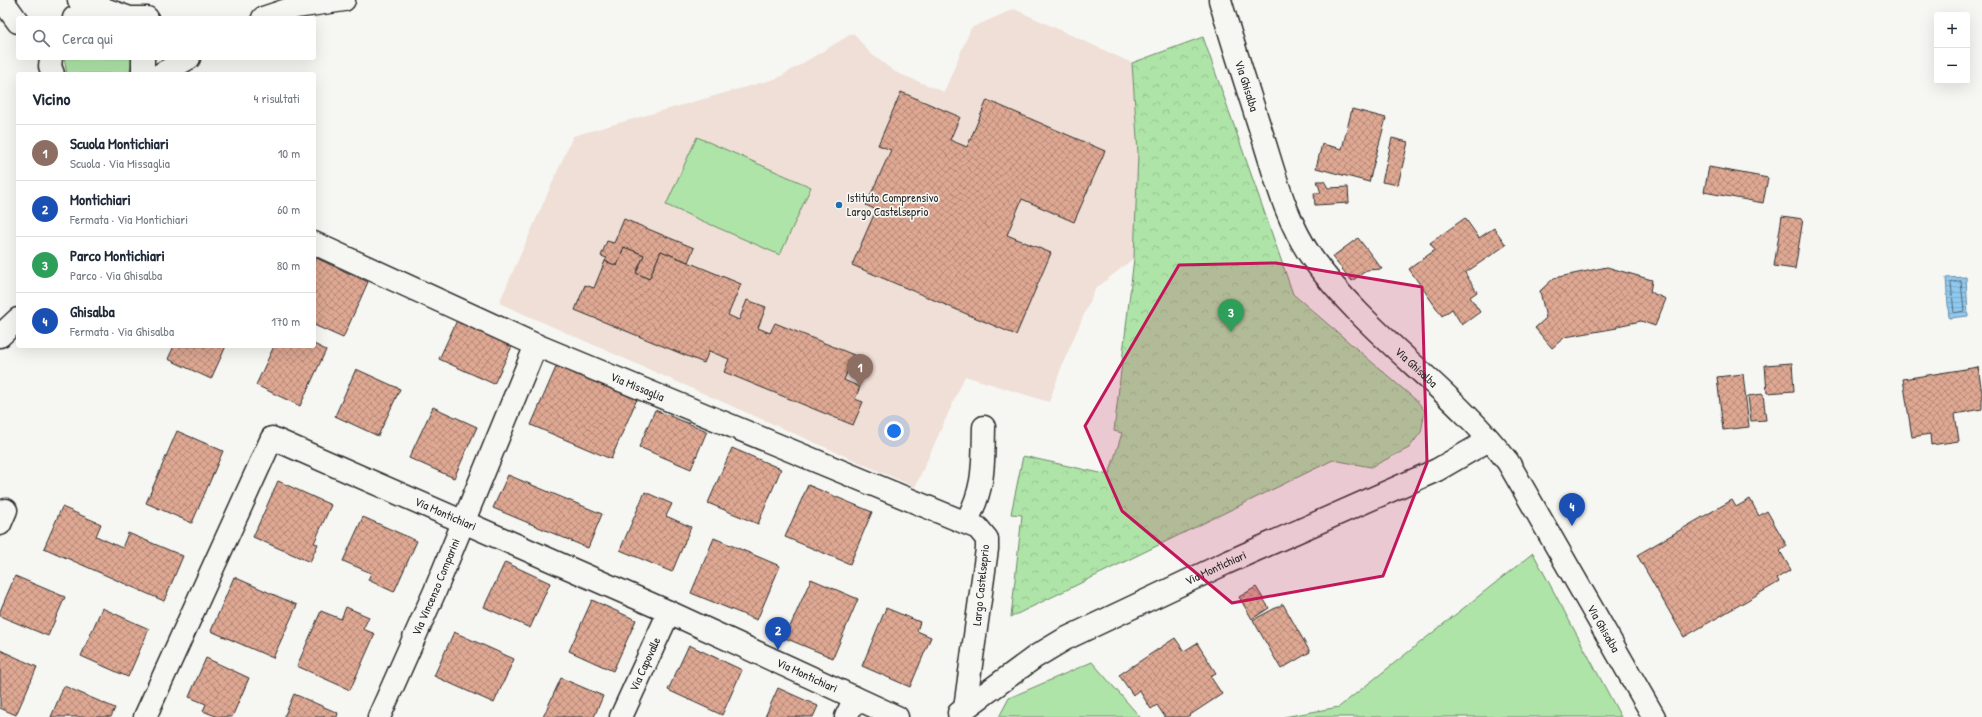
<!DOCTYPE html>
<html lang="it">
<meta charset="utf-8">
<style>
:root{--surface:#fff;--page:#f2f2f3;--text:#1f2937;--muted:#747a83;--line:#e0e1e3;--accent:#1f6fb2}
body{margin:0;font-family:"Patrick Hand",sans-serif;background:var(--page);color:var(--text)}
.controls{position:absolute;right:12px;top:12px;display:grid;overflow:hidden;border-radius:4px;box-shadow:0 4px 16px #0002}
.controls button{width:36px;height:36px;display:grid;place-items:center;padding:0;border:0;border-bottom:1px solid var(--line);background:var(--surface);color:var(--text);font:20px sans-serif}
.you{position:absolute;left:894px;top:431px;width:14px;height:14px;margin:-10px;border:3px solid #fff;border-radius:50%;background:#1a73e8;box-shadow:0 0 0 6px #1a73e833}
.badge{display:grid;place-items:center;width:26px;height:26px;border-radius:50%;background:var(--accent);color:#fff;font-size:13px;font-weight:700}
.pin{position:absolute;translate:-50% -33px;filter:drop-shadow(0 1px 2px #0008)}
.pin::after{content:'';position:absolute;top:21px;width:14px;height:12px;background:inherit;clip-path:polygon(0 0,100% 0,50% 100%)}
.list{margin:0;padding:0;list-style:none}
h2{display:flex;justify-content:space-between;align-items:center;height:52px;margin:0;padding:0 16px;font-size:17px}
h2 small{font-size:13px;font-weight:400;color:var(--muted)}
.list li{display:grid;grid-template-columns:26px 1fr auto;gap:12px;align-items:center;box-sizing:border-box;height:56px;padding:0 16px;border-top:1px solid var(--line)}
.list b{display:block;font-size:15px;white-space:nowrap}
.list p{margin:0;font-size:13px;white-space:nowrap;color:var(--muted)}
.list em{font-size:13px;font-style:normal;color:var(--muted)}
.icon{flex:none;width:22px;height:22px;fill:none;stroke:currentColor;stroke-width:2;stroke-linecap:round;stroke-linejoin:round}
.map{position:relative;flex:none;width:1982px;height:717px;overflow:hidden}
.search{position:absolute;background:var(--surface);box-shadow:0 4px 16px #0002;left:16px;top:16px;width:300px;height:44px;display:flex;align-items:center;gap:10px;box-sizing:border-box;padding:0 14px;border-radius:4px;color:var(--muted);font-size:15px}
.panel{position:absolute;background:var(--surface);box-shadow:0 4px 16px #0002;left:16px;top:72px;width:300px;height:276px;border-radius:4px}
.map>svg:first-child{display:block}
.built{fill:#efdfd6}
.grass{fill:#aee4a7;stroke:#6c8869}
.forest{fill:url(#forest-crowns);stroke:#6c8869}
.water{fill:url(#water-rules);stroke:#688aa1}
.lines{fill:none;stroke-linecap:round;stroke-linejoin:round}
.shore{stroke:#536a79;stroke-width:1}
.building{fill:url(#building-cross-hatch);stroke:#2b2b2b}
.minor-casing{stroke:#2b2b2b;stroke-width:25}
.minor{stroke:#f6f6f2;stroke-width:22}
.marked{fill:#c2185b;fill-opacity:0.2;stroke:#c2185b;stroke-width:3;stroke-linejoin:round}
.poi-dot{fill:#1f6fb2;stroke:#f6f6f2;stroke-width:1.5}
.labels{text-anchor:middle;stroke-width:3.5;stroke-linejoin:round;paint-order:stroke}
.street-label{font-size:12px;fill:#2b2b2b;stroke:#f6f6f2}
.poi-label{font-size:12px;fill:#2b2b2b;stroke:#f6f6f2;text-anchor:start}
</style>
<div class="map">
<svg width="1982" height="717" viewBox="0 0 1982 717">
<defs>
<pattern id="forest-crowns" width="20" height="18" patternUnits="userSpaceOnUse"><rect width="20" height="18" fill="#aee4a7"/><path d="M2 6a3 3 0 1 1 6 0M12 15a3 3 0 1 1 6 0" fill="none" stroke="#96c490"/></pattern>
<pattern id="water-rules" width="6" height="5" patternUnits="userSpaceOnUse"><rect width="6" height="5" fill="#90c9ef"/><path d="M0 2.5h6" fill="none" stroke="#7cadcd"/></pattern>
<pattern id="building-cross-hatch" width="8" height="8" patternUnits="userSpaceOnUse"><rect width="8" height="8" fill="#dea893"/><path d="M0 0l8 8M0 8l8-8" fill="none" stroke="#b48978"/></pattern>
</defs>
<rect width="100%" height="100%" fill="#f6f6f2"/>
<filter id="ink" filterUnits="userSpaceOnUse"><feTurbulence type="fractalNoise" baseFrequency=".025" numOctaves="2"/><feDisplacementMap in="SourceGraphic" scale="8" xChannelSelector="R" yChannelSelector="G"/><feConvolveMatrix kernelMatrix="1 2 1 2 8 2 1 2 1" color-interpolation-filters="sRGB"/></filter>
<g filter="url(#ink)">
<path class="built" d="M1014,9l118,54 6,90 -4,105 -39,31 -32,74 -14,39 -84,-26 -50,111 -416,-184 74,-167 205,-58 75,-45 17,20 25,19 49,20 27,-64z"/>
<g class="grass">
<path d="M64,58h69l-4,16h-62z"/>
<path d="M697,137l114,50 -31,68 -114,-50z"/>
<path d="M1533,553l88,164h-337l55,-10z"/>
<path d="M1092,662l48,55h-141l10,-19z"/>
</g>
<path class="forest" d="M1203,37l90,257 124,107 8,10 -4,21 -12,16 -38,19 -38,-7 -322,157 11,-102 -11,-1 12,-58 86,19 13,-42 -8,-2 20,-173 4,-105 -6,-90z"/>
<path class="water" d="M1966,277l2,39 -19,2 -3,-40z"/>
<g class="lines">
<path class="shore" d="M1961,281l3,30 -10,2 -3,-30z"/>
</g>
<g class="building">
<path d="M901,92l59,25 -10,23 17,7 20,-47 118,51 -31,71 -52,-23 -15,36 44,18 -35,82 -164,-70 24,-55 -10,-5 25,-55 -13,-5z"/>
<path d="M1352,109l34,9 -17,64 -53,-14 6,-24 20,5z"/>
<path d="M1392,138l16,4 -10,43 -16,-3z"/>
<path d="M1709,167l59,11 -5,25 -59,-11z"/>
<path d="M1317,181h7l4,7 20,-1 1,16 -34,2 -1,-12h7z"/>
<path d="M1782,216l21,3 -8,50 -21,-3z"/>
<path d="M1465,218l14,20 15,-10 12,17 -41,28 12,19 -7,5 10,15 -18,13 -10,-16 -10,7 -33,-47 26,-19 -5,-7z"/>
<path d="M624,219l70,29 -6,14 -27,-11 -12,28 -13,-6 8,-18 -20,-8 -7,19 -12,-5 2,-3 -6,-2 6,-15 7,2z"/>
<path d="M1358,238l24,31 -15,1 -15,11 -20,-24z"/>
<path d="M624,247l20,8 -8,18 13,6 12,-28 80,33 -13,31 11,5 8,-20 19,7 -8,21 12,5 5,-10 79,32 -10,25 16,7 -5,12 8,3 -10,23 -129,-53 5,-13 -20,-8 -5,12 -129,-53 10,-25 9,3 11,-27 12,5z"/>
<path d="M314,257l54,25 -25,56 -29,-13z"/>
<path d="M1607,267l45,13 -2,12 16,7 -11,27 -14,-5 -24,5v2l-52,9 -13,11 -17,-20 11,-10 -6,-27 14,-13z"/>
<path d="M460,314l55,26 -21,44 -55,-25z"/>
<path d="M314,344l12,6 -26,56 -44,-21 18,-39h40z"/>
<path d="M174,346h52l-15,33 -43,-20z"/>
<path d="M1792,363l2,28 -27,2 -2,-28z"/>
<path d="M557,365l80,34 -26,60 -80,-34z"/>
<path d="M1978,367l4,26v16l-27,5 4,27 -28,4 -1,-11 -18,3 -9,-58z"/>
<path d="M356,369l44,20 -22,47 -43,-20z"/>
<path d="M1743,374l6,53 -26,3 -6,-53z"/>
<path d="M1763,394l3,26 -15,1 -3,-25z"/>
<path d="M433,407l44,20 -23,51 -45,-20z"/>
<path d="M655,410l52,21 -16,38 -52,-22z"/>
<path d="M177,431l46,20 -31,72 -46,-20z"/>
<path d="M732,448l49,21 -23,55 -50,-21z"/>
<path d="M508,475l94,39 -14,34 -95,-40z"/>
<path d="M278,481l53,24 -17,38 4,1 -8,18 -57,-25z"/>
<path d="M808,485l64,27 -22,52 -65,-27z"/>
<path d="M645,492l27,12 -6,12 25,11 -19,45 -52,-22z"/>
<path d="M1750,499l9,17 8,-5 20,35 -7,5 11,19 -14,8 2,4 -95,55 -47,-82 95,-55 4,7z"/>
<path d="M62,507l39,17 -5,12 26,12 6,-15 55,23 -19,45 -120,-53z"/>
<path d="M363,517l54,24 -23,51 -26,-12 3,-7 -28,-12z"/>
<path d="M714,538l66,28 -23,54 -66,-27z"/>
<path d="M505,562l45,21 -20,45 -46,-21z"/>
<path d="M15,576l50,21 -17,39 -48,-20v-5z"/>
<path d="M234,577l63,28 -24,53 -62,-27z"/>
<path d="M811,579l47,20 -25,59 -48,-20z"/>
<path d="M1256,587l13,21 -17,11 -13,-22z"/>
<path d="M592,600l44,20 -23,51 -44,-20z"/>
<path d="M1283,604l27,48 -29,17 -28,-49z"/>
<path d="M346,607l23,10 -6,12 12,5 -25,56 -53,-24 24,-55 20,8z"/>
<path d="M102,608l47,21 -21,48 -47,-21z"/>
<path d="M886,608l34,14 -3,9 14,6 -21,50 -48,-21z"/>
<path d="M454,632l60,27 -20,44 -60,-27z"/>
<path d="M1175,638l9,13 13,-8 19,30 -6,3 12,18 -35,23h-22l-8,-12 -6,4 -12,-19 -6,5 -14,-20z"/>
<path d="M689,645l53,25 -20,45 -54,-25z"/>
<path d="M0,650l37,17 -21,48 -16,-7z"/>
<path d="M206,658l43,20 -17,39h-14l-15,-6 3,-7 -17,-7z"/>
<path d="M561,678l42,18 -9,21h-51z"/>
<path d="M64,686l51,22 -4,9h-60z"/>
<path d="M778,688l40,18 -5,11h-48z"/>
<path d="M294,694l44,19 -1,4h-53z"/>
</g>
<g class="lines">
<g class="minor-casing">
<g id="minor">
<path d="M2,0l16,22"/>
<path d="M79,0l51,18h17"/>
<path id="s1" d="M1220,0c14,48 30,96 45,144 12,39 23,80 47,114 55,77 138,129 196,204l146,255"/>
<path d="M74,18l21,-11"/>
<path d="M263,18l33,-11 48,-7"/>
<path d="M51,58l-1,8 3,8"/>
<path d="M143,74v-16"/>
<path d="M161,74l28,-16"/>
<path id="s2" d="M314,243l222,102 442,183 9,11v10l-22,159"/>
<path d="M0,336l18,-17"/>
<path d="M966,522c19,-34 17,-57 18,-95"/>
<path d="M0,524l6,-14"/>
<path id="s3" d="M959,713l76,-56 30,-18 161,-76 211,-93 52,-30"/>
<path id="s4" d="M145,717l127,-279 397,174 228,105"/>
<path id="s5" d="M379,717l56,-126 101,-246"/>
<path id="s6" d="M621,717l48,-105"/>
<path d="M846,717l9,-19"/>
</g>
</g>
<use href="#minor" class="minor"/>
</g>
</g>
<path class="marked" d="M1276,263l146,24 5,176 -44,113 -151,27 -110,-92 -37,-85 94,-161z"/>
<circle class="poi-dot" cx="839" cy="205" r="4"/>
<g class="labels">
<g class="street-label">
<text dy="4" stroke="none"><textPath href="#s1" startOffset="90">Via Ghisalba</textPath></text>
<text dy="4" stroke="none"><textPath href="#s1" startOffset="426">Via Ghisalba</textPath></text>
<text dy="4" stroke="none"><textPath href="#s2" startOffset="354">Via Missaglia</textPath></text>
<text dy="4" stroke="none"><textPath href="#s4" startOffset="496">Via Montichiari</textPath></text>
<text dy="4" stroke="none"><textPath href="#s3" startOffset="296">Via Montichiari</textPath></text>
<text transform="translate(981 585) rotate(-84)" y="4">Largo Castelseprio</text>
<text dy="4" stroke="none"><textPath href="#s5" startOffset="142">Via Vincenzo Comparini</textPath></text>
<text dy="4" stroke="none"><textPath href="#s1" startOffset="750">Via Ghisalba</textPath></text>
<text dy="4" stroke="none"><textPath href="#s6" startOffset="58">Via Capovalle</textPath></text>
<text dy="4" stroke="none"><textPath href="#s4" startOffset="892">Via Montichiari</textPath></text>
</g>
<g class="poi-label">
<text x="847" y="202">Istituto Comprensivo<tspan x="847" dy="14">Largo Castelseprio</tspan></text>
</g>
</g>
</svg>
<div class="controls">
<button>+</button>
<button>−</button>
</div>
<div class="you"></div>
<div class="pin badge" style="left:860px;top:387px;background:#8d6e63">1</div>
<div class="pin badge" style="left:778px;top:650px;background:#1a4fb4">2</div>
<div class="pin badge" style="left:1231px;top:332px;background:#2e9e5b">3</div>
<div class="pin badge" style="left:1572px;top:526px;background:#1a4fb4">4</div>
<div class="search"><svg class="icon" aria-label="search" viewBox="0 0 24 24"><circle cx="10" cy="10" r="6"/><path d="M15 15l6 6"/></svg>Cerca qui</div>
<section class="panel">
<h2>Vicino<small>4 risultati</small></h2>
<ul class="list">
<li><span class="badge" style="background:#8d6e63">1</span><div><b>Scuola Montichiari</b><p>Scuola · Via Missaglia</p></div><em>10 m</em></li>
<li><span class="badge" style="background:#1a4fb4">2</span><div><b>Montichiari</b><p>Fermata · Via Montichiari</p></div><em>60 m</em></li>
<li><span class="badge" style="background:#2e9e5b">3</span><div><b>Parco Montichiari</b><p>Parco · Via Ghisalba</p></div><em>80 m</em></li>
<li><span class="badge" style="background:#1a4fb4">4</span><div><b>Ghisalba</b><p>Fermata · Via Ghisalba</p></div><em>170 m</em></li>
</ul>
</section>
</div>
